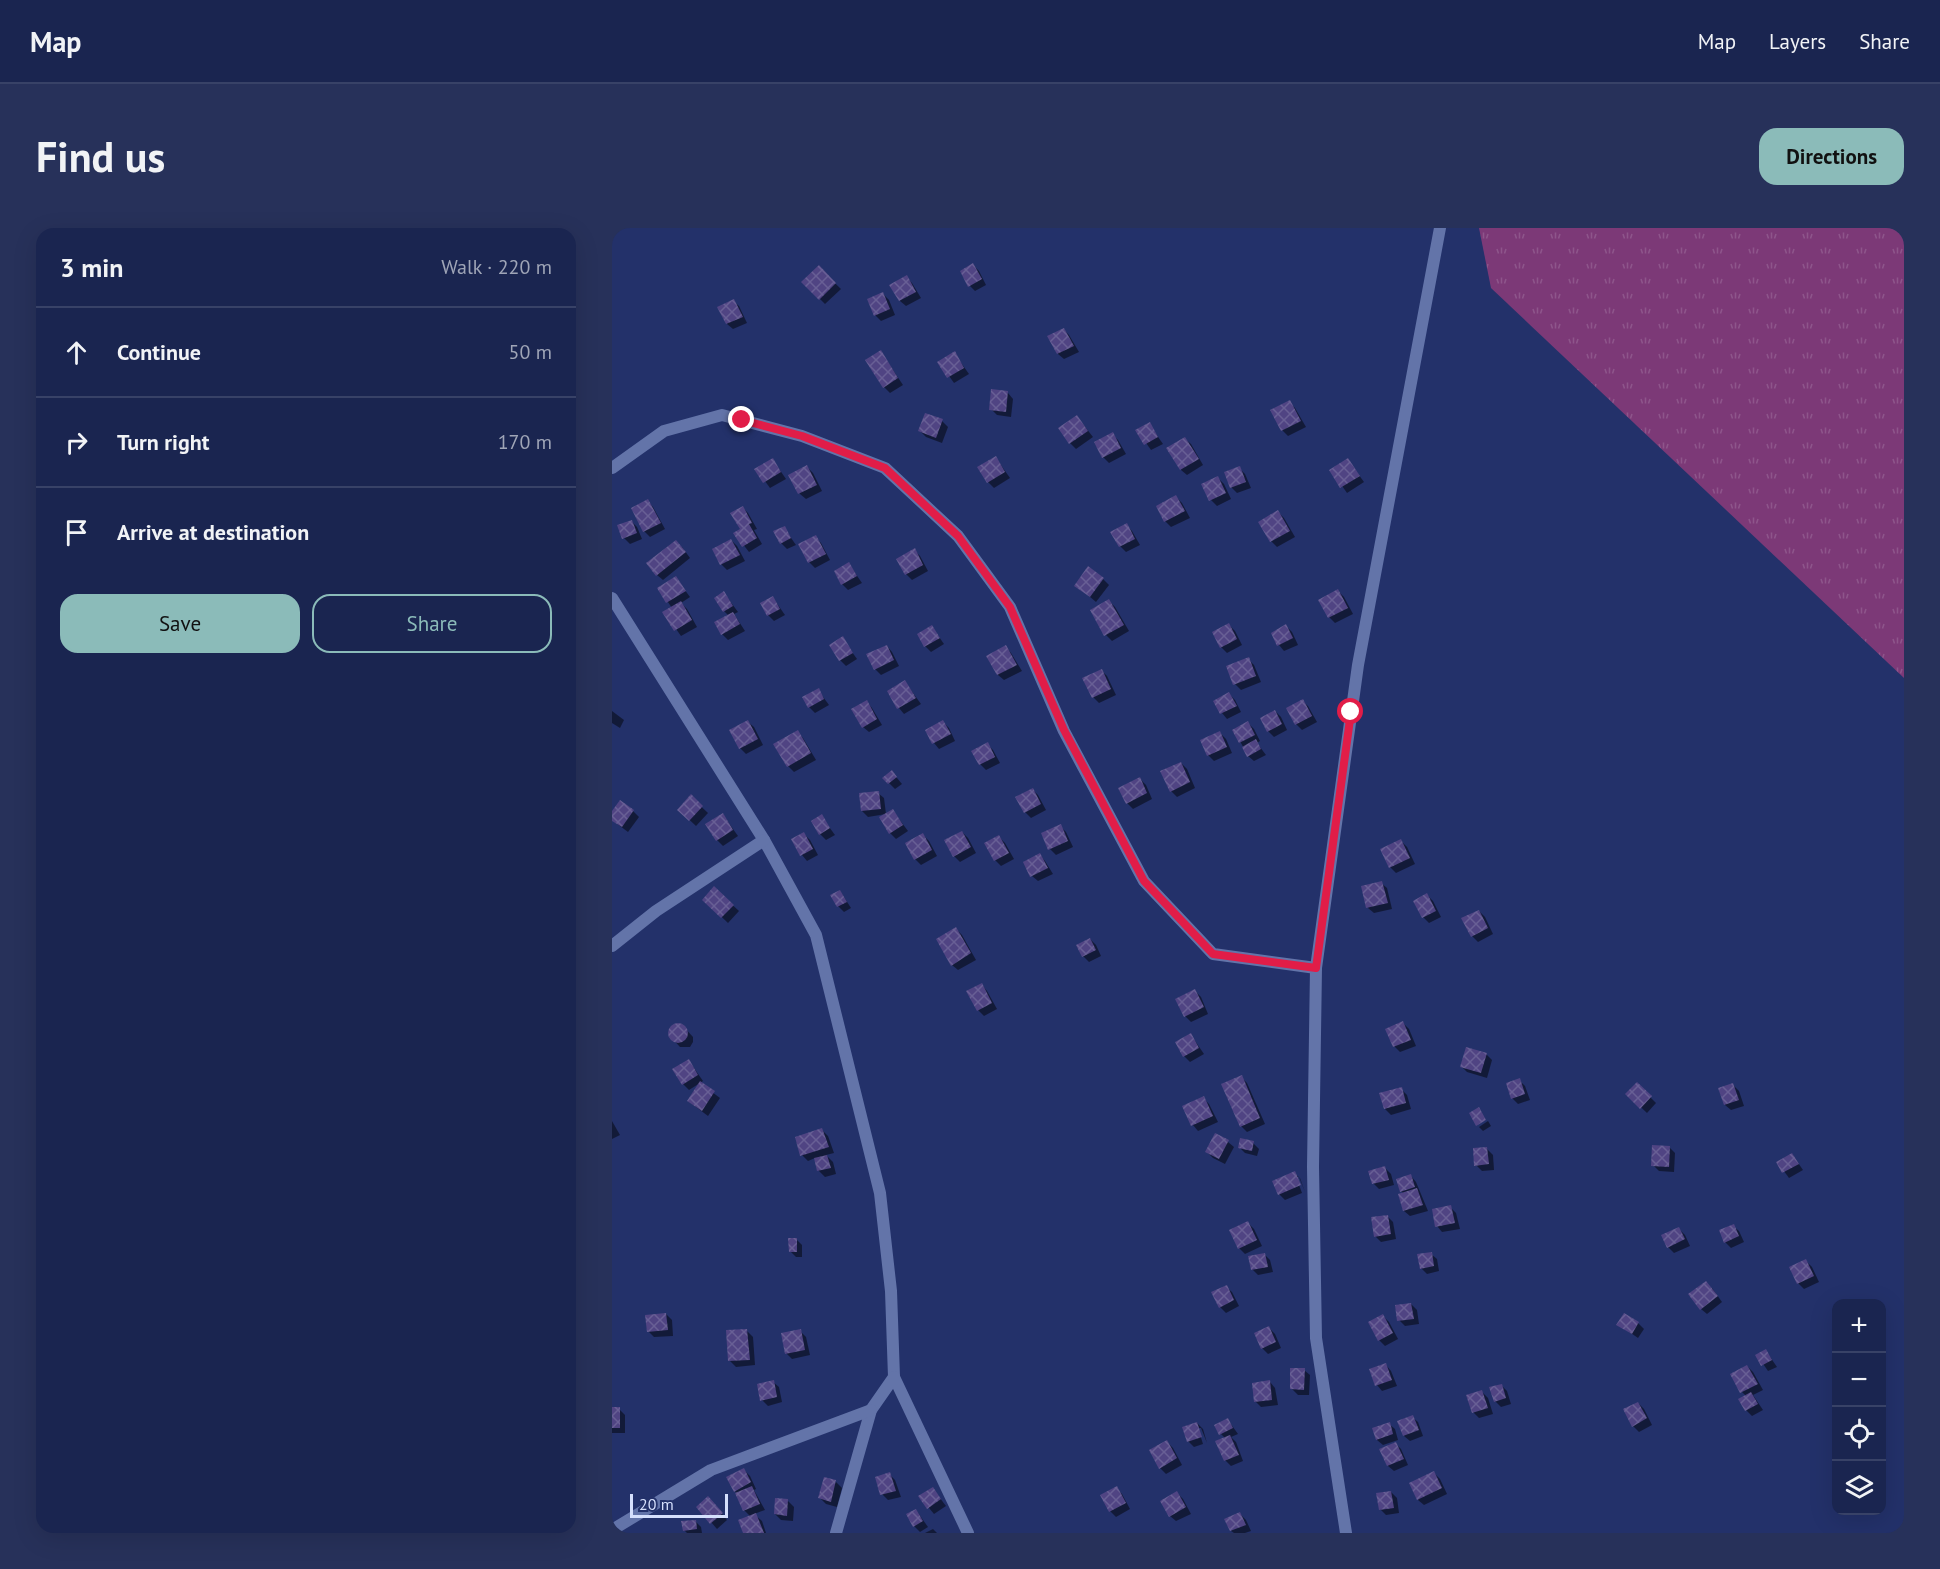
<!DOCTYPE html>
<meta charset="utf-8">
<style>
:root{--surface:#1a2550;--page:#27315a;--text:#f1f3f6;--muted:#9fa5b7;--line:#384267;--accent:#8bbbb9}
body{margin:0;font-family:"PT Sans",sans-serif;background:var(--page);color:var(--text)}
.controls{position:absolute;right:18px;bottom:18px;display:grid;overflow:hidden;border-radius:12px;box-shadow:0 6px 24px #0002}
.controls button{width:54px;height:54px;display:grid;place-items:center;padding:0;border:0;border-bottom:2px solid var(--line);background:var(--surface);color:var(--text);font:30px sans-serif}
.scale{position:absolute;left:18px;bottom:15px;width:98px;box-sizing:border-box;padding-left:6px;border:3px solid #d5dffc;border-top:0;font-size:16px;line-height:21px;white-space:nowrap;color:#d5dffc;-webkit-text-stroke:4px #23316a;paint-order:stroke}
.stop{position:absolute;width:18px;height:18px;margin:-14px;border:4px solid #e11d48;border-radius:50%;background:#fff}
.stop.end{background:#e11d48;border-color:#fff;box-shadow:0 2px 6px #0008}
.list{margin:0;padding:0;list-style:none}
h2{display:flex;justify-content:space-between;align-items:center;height:78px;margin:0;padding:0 24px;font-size:26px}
h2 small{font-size:20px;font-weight:400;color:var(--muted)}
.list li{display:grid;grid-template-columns:39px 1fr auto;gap:18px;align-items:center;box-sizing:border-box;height:90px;padding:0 24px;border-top:2px solid var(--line)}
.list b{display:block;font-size:22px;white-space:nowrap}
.list em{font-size:20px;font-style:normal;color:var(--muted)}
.actions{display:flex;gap:12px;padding:18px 24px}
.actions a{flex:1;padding:14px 0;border:2px solid var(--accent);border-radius:18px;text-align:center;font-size:21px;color:var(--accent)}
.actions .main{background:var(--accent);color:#111}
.icon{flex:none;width:33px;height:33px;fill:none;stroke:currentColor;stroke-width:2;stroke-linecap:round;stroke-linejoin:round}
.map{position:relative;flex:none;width:1292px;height:1305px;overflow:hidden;border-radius:18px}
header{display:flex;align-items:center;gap:36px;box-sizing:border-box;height:84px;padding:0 30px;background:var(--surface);border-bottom:2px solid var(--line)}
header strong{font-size:28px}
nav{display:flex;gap:33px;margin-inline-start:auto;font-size:21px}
.intro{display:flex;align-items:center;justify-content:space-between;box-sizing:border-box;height:144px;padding:0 36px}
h1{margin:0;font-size:42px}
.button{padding:15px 27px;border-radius:18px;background:var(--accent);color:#111;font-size:21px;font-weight:700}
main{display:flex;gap:36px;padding:0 36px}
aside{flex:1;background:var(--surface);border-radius:18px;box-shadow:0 6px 24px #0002}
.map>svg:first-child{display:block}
.grass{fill:url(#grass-tufts)}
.shadow{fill:#0007}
.building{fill:url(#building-cross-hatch)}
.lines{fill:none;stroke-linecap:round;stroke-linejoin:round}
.street{stroke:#6374a9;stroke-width:12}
.route{stroke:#e11d48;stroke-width:8}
</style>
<header>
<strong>Map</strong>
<nav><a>Map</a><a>Layers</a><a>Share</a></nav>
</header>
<div class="intro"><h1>Find us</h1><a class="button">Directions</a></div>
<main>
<aside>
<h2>3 min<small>Walk · 220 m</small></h2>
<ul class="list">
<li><svg class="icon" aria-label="ahead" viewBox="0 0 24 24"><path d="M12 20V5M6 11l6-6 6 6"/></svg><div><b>Continue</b></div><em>50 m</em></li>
<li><svg class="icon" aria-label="right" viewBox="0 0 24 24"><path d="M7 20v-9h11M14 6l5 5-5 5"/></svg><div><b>Turn right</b></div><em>170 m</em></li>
<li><svg class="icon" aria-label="arrive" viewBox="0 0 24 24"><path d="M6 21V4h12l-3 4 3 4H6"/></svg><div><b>Arrive at destination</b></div></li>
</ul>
<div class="actions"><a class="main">Save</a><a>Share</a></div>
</aside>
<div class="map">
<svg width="1292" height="1305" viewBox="0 0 1292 1305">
<defs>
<pattern id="grass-tufts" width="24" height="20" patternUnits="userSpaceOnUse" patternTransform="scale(1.5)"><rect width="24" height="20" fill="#7c3977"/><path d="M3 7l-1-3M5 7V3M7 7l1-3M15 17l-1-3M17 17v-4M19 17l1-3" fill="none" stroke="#8e558b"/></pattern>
<pattern id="building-cross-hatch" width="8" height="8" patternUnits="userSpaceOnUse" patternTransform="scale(1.5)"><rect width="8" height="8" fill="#504483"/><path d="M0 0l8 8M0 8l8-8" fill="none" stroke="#685f95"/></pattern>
</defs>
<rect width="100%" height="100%" fill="#23316a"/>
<path class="grass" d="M867,0h425v450l-413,-390z"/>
<g class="shadow">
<path d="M361,37l6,6 7,14 -11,6 -5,-5z"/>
<path d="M206,39l23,22 -16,15 -22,-22z"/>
<path d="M294,49l6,6 9,15 -15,8 -6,-5 -9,-16z"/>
<path d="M271,66l6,6 6,15 -14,6 -6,-6 -6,-15z"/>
<path d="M121,73l6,5 8,17 -14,6 -6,-5z"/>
<path d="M451,101l6,6 10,17 -15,7 -6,-5 -9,-17z"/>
<path d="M269,124l22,33 -13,8 -6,-6z"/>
<path d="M342,125l15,21 -15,9 -15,-21z"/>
<path d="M396,165l5,6 -2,18 -14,-2 -6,-6z"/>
<path d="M677,174l6,6 11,19 -18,9 -6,-6 -10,-20z"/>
<path d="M330,193l6,6 -6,16 -16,-6 -6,-6z"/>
<path d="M470,195l11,14 -17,12 -6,-6z"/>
<path d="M537,196l14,20 -12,6 -14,-20z"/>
<path d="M500,206l6,6 8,14 -17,9 -6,-6z"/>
<path d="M573,211l6,5 12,21 -16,10 -6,-5z"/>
<path d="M384,230l14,20 -16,10 -6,-6z"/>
<path d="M161,232l13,19 -16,9 -13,-18z"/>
<path d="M736,232l16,22 -17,11 -16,-23z"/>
<path d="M195,239l6,6 9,18 -16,8 -6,-5 -10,-19z"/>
<path d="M627,240l6,6 6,14 -14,5 -6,-6z"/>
<path d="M606,250l6,6 7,15 -14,7 -6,-6 -8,-15z"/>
<path d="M564,269l6,6 8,15 -19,9 -6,-6 -7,-14z"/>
<path d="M35,273l6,6 12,22 -15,8 -6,-6z"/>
<path d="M130,279l6,6 9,16 -3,1 8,14 -13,8 -14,-18 7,-5z"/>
<path d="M666,284l6,6 11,19 -18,10 -6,-6 -11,-19z"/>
<path d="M19,293l6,6 5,12 -12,5 -6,-6z"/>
<path d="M514,297l6,6 8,14 -14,7 -6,-6z"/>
<path d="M172,300l12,17 -9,4 -6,-6z"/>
<path d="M203,309l6,6 9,17 -15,8 -6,-6z"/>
<path d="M119,312l6,6 8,15 -18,9 -6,-6z"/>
<path d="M70,319l8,11 -27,22 -6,-5z"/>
<path d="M302,322l6,6 8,15 -16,9 -6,-6z"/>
<path d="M237,336l13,19 -14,7 -6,-6z"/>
<path d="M64,350l14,19 -9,6 6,6 10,18 -16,9 -17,-24 8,-4 -13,-19z"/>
<path d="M491,351l6,6 -13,17 -20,-17z"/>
<path d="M726,363l6,6 9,17 -18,9 -6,-6z"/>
<path d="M112,365l14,19 -4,2 11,17 -17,9 -6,-6 7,-18 -5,-5z"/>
<path d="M161,370l12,17 -11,6 -6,-6z"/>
<path d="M497,373l6,6 14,24 -17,10 -6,-6z"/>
<path d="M617,397l6,6 7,14 -15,8 -6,-6z"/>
<path d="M674,398l6,6 6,13 -14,6 -5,-6 -6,-12z"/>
<path d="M320,399l12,17 -13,8 -6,-6z"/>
<path d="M230,410l15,21 -11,7 -6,-6z"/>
<path d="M275,418l5,6 7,14 -18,9 -6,-6z"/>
<path d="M394,419l5,6 11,18 -18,9 -6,-5 -10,-19z"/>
<path d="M636,431l6,6 7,17 -20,8 -6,-6z"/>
<path d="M490,443l5,5 9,19 -17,8 -6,-6z"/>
<path d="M293,454l16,22 -17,10 -5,-6 -10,-17z"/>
<path d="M206,462l11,15 -14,8 -6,-6z"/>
<path d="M617,466l6,6 6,12 -14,7 -5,-6 -7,-12z"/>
<path d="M690,473l6,5 9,16 -15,8 -6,-6z"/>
<path d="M255,474l5,6 10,17 -13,7 -6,-5z"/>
<path d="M0,483l12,9 -4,8 -8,-5z"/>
<path d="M663,483l6,6 6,13 -13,7 -6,-6z"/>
<path d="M136,494l6,5 9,18 -17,9 -6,-6z"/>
<path d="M331,494l6,6 6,13 -16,8 -5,-6z"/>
<path d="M636,495l6,6 6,12 -3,2 9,12 -12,6 -6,-5 -14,-26z"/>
<path d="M185,504l6,6 13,22 -22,12 -6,-6 -13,-21z"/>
<path d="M608,505l6,6 6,14 -18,8 -6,-6z"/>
<path d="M375,516l6,6 7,13 -14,7 -6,-6 -6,-13z"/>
<path d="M569,535l6,6 8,19 -18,9 -6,-6z"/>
<path d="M280,544l10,12 -7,5 -11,-11z"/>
<path d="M528,551l6,6 6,14 -19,10 -6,-6z"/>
<path d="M421,562l5,5 8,15 -15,8 -6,-6z"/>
<path d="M266,565l6,5 2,16 -18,3 -6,-6z"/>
<path d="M79,569l17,16 -12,13 -17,-16z"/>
<path d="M21,583l6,6 -11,15 -16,-12v-6z"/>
<path d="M281,583l15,20 -12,8 -6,-6z"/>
<path d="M111,587l15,21 -15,10 -6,-6z"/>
<path d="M209,588l14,19 -9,5 -6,-6z"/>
<path d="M448,598l6,6 7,15 -17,8 -6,-6z"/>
<path d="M350,604l6,6 8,15 -16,9 -6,-6z"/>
<path d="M192,606l6,6 8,15 -11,6 -5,-6 -9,-16z"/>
<path d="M311,607l6,6 8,15 -16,9 -6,-6z"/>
<path d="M387,609l6,6 9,16 -13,7 -6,-6z"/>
<path d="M789,613l6,6 8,17 -19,9 -6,-6z"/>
<path d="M428,627l5,6 8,13 -15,7 -6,-5z"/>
<path d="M769,655l6,5 5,21 -18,4 -6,-5z"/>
<path d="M102,660l25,23 -11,12 -24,-23z"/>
<path d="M228,663l11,17 -7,4 -6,-6z"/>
<path d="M815,667l6,6 8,16 -12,6 -6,-6 -8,-16z"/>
<path d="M867,683l6,6 8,17 -15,8 -6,-6z"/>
<path d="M344,701l6,6 14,25 -18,10 -6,-5z"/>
<path d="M478,711l6,6 5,11 -12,6 -6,-6z"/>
<path d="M370,757l5,6 10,18 -13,7 -6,-6z"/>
<path d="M583,763l6,6 7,17 -17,8 -6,-6 -8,-16z"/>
<path d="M791,795l6,6 7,17 -16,6 -6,-6z"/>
<path d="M66,796l5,2 10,11v5l-3,5h-10l-10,-11v-5l2,-5z"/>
<path d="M579,807l13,19 -14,8 -6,-6z"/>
<path d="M874,826l6,6 -5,18 -20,-6 -6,-6z"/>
<path d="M77,833l14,20 -14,9 -6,-6z"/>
<path d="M629,849l6,6 18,41 -18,8 -6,-6z"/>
<path d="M907,852l6,6 5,14 -12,4 -6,-6z"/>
<path d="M88,855l20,15 -12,18 -20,-15z"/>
<path d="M1025,856l19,19 -9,10 -20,-19z"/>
<path d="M1121,857l6,6 5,15 -13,4 -6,-5 -5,-16z"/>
<path d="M789,861l6,6 4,14 -20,6 -6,-6z"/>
<path d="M591,870l6,6 9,18 -20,9 -5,-6z"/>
<path d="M0,893l8,14 -8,4z"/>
<path d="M876,893l3,5 -8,5 -4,-4z"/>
<path d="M210,902l6,6 6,17 -8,2 7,7 3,12 -11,3 -6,-6 -4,-13 -7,3 -6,-6z"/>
<path d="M616,914l6,5 -9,17 -12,-6 -6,-6z"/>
<path d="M641,915l6,6 -2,7 -12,-3 -6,-6z"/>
<path d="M1057,919l6,6 -1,19 -15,-1 -6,-6z"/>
<path d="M875,921l6,6 1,15 -12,1 -6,-6z"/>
<path d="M1180,926l11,16 -14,8 -11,-15z"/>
<path d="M773,940l6,6 3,11 -15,4 -6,-6z"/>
<path d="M682,945l6,5 5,14 -6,-15h-3l6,16 -17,7 -6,-6z"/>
<path d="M799,948l5,6 12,29 -18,5 -6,-5v-17l-3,-3z"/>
<path d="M838,979l6,6 4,16 -18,3 -5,-6z"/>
<path d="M775,988l6,6 3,17 -15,3 -6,-6z"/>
<path d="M636,995l6,6 8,17 -17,8 -6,-6z"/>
<path d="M1121,998l6,5 5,11 -13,6 -6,-6z"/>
<path d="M1067,1001l6,6 5,11 -16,7 -6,-6z"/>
<path d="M184,1011l6,6v12h-6l-6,-6z"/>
<path d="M652,1026l6,6 3,12 -15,3 -6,-6z"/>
<path d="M819,1026l6,5 2,12 -12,3 -6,-6z"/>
<path d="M1194,1033l6,6 7,15 -15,7 -6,-6 -7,-15z"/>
<path d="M614,1059l6,5 7,14 -13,7 -6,-6z"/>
<path d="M1100,1060l10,14 -15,12 -6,-5z"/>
<path d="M799,1076l6,6 2,14 -14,2 -6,-6z"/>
<path d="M54,1086l6,6 1,16 -19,1 -6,-6z"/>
<path d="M771,1088l6,6 9,17 -13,7 -6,-6z"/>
<path d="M1026,1095l6,6 -6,9 -20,-14z"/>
<path d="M657,1100l6,6 6,14 -13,6 -6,-6z"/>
<path d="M135,1103l6,6 2,28 -19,2 -6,-6z"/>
<path d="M188,1103l6,6 4,18 -18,4 -6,-6z"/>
<path d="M1154,1123l11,16 -9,4 -11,-16z"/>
<path d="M774,1137l5,6 6,15 -15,5 -5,-6z"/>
<path d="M1135,1138l6,6 10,18 -10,5 10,15 -11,6 -6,-6v-14l-4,-4z"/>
<path d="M692,1142l6,5 -1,20h-11l-6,-6z"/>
<path d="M161,1154l6,5 3,15 -14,4 -6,-6z"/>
<path d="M658,1154l5,6 3,17 -17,2 -6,-6z"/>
<path d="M889,1157l6,6 4,13 -10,3 -6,-6z"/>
<path d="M870,1164l6,6 5,16 -14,4 -6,-6z"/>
<path d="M1026,1175l6,6 8,16 -13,7 -6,-6z"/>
<path d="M0,1181h7l6,6v18h-13z"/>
<path d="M800,1189l6,5 5,14 -13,5 -6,-5z"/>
<path d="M616,1192l10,14 -7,3 5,5 7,19 -12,5 -6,-6v-22l-4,-4z"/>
<path d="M585,1195l6,6 4,14 -6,-15h-3l5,16 -9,3 -6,-6z"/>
<path d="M777,1196l6,5 3,11 -15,5 -6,-5 -3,-11z"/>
<path d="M555,1214l6,6 9,17 -16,9 -6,-6z"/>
<path d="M784,1216l5,5 7,16 -14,6 -6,-5z"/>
<path d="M132,1242l6,6 6,13 -2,1 11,20 -11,4 8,7 4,12h-21l6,-16 -7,-7 -9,-19z"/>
<path d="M822,1245l6,6 7,15 -23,11 -6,-5z"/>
<path d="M277,1246l6,6 6,17 -13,3 -6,-6z"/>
<path d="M224,1254l6,6 -5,19 -11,-3 -6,-6z"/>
<path d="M504,1260l6,6 8,15 -14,8 -6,-6z"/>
<path d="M321,1261l13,17 -12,8 -14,-17z"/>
<path d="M779,1264l6,6 2,15 -13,2 -6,-6z"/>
<path d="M565,1265l6,6 8,15 -15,7 -6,-5z"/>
<path d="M176,1273l6,6 -1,14 -12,-1 -6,-6z"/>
<path d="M102,1276l13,16 -10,9 -19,-22z"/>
<path d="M304,1282l12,17 -8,5 -6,-6z"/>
<path d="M628,1286l6,6 5,11 -6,2h-11l-3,-2z"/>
<path d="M83,1293l6,6 1,6h-15l-3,-3z"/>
<path d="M321,1301l4,4h-12z"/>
</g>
<g class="building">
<path d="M361,35l9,16 -14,8 -8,-16z"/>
<path d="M207,37l17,18 -17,17 -18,-18z"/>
<path d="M295,47l9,17 -17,9 -10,-16z"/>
<path d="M271,64l7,17 -16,7 -7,-17z"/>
<path d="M122,71l9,18 -17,7 -9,-17z"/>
<path d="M452,100l10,18 -17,8 -10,-18z"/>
<path d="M269,122l17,28 -15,10 -18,-28z"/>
<path d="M343,123l9,17 -17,10 -10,-16z"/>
<path d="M379,161l17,2 -2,21 -17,-2z"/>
<path d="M678,172l11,21 -20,10 -11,-21z"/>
<path d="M313,185l18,6 -7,19 -18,-7z"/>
<path d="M465,187l11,16 -19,13 -11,-16z"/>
<path d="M538,194l8,15 -14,8 -9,-15z"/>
<path d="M501,204l8,16 -19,10 -8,-16z"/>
<path d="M573,209l14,22 -19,11 -14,-22z"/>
<path d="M384,228l9,16 -18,11 -10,-16z"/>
<path d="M161,230l8,14 -18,11 -9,-14z"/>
<path d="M736,230l12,18 -20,12 -11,-18z"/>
<path d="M195,237l10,20 -19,9 -10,-19z"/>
<path d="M628,238l6,16 -16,6 -6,-16z"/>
<path d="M606,248l8,17 -17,8 -8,-17z"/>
<path d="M564,267l9,16 -21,11 -8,-16z"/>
<path d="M36,271l13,24 -18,9 -12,-24z"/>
<path d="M131,278l9,17 -3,1 8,14 -15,9 -9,-14 7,-4 -10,-16z"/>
<path d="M666,282l12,21 -20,11 -12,-20z"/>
<path d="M20,292l5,13 -15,6 -5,-14z"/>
<path d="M515,295l8,16 -16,8 -9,-15z"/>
<path d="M173,298l6,12 -11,6 -7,-13z"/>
<path d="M204,307l10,19 -18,9 -10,-19z"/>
<path d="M119,311l9,16 -20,10 -8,-16z"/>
<path d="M64,312l10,12 -30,24 -10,-13z"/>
<path d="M303,320l8,17 -18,10 -9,-16z"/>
<path d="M237,334l8,14 -16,9 -7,-14z"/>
<path d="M476,338l16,12 -14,19 -16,-11z"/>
<path d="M64,348l10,15 -20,12 -9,-15z"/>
<path d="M726,361l10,19 -20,10 -10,-18z"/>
<path d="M112,363l9,15 -10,6 -9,-14z"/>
<path d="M161,368l7,13 -13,7 -7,-13z"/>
<path d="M497,371l15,26 -20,11 -14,-26z"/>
<path d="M69,373l11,19 -18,11 -12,-19z"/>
<path d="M121,384l7,12 -19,11 -7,-13z"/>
<path d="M617,395l8,16 -17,9 -8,-16z"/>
<path d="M674,396l7,14 -16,8 -6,-13z"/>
<path d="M320,397l8,13 -16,9 -7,-13z"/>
<path d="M231,408l10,17 -14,8 -10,-16z"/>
<path d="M275,417l7,15 -20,10 -8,-16z"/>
<path d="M394,417l11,20 -20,10 -11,-19z"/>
<path d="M637,429l7,19 -23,9 -7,-19z"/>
<path d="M490,441l9,20 -19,9 -10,-20z"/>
<path d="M293,452l11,18 -19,11 -10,-18z"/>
<path d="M207,460l5,11 -16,9 -6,-11z"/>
<path d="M617,464l8,14 -17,8 -7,-13z"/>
<path d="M691,471l9,17 -17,9 -9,-17z"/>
<path d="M255,472l10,19 -15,9 -11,-19z"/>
<path d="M663,482l7,14 -15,8 -7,-14z"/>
<path d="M136,492l10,19 -19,10 -10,-19z"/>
<path d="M331,492l8,14 -19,10 -7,-14z"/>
<path d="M636,493l7,14 -16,8 -7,-13z"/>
<path d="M186,502l13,23 -24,14 -14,-23z"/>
<path d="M608,503l7,16 -20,9 -7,-16z"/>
<path d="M644,511l5,10 -14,8 -5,-10z"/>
<path d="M376,514l7,15 -16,8 -8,-14z"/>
<path d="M569,534l9,20 -20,10 -10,-21z"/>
<path d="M280,542l5,7 -9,7 -6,-6z"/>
<path d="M528,549l7,16 -21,11 -8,-16z"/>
<path d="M421,560l8,16 -17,9 -9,-16z"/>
<path d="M267,563l2,18 -20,2 -2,-18z"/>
<path d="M79,566l12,12 -14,15 -12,-11z"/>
<path d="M8,572l14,10 -12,17 -10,-6v-10z"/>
<path d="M281,581l10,16 -14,9 -10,-17z"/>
<path d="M111,585l10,17 -17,11 -11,-17z"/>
<path d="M210,586l8,14 -11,7 -8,-14z"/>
<path d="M449,596l7,17 -20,9 -7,-17z"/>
<path d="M350,603l9,16 -18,10 -9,-17z"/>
<path d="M192,604l9,17 -13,7 -9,-17z"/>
<path d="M311,605l9,17 -18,10 -9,-17z"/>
<path d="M387,607l10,18 -15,8 -10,-18z"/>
<path d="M789,611l9,19 -21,10 -9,-19z"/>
<path d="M428,625l8,15 -18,9 -7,-15z"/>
<path d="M770,653l6,22 -22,5 -5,-22z"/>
<path d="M102,658l20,19 -13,13 -19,-18z"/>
<path d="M228,662l7,12 -10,5 -7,-12z"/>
<path d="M815,665l9,18 -14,7 -9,-17z"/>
<path d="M867,682l9,18 -17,9 -10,-19z"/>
<path d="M344,699l15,26 -20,13 -15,-27z"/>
<path d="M478,710l6,12 -14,7 -6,-12z"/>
<path d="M370,755l10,20 -15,8 -11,-20z"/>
<path d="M583,761l9,18 -20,10 -9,-18z"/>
<path d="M791,793l8,19 -18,7 -8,-18z"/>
<circle cx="66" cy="805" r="10"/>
<path d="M579,805l8,15 -16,9 -8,-15z"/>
<path d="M854,819l21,6 -6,20 -21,-6z"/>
<path d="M77,831l9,16 -16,10 -10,-16z"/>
<path d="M630,847l18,43 -20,9 -19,-43z"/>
<path d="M908,850l5,16 -14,5 -5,-16z"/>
<path d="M88,853l15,10 -13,20 -15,-10z"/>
<path d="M1025,854l15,14 -12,13 -15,-15z"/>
<path d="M1121,855l6,17 -15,5 -6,-17z"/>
<path d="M790,859l4,16 -22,6 -5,-16z"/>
<path d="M592,868l9,20 -22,10 -9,-20z"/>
<path d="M867,879l7,13 -10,6 -7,-13z"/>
<path d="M210,900l7,19 -29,9 -5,-19z"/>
<path d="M603,905l14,7 -10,19 -14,-7z"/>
<path d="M628,910l14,3 -2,10 -14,-3z"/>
<path d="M1040,917l18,1 -1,21 -18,-1z"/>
<path d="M875,919l2,17 -15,2 -1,-18z"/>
<path d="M1180,925l7,11 -17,9 -6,-11z"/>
<path d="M215,927l4,13 -14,3 -3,-13z"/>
<path d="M773,938l4,14 -17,4 -4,-13z"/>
<path d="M683,943l6,14 -23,10 -6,-14z"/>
<path d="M799,946l4,13 -15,5 -4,-13z"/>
<path d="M805,960l6,17 -20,6 -5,-17z"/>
<path d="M839,977l4,18 -20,4 -3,-18z"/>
<path d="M776,987l3,19 -17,3 -3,-20z"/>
<path d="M636,993l9,19 -19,9 -9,-19z"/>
<path d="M1122,996l5,12 -15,7 -5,-13z"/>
<path d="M1067,999l6,12 -18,9 -6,-13z"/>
<path d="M176,1010h9v14h-8z"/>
<path d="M820,1024l2,14 -14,3 -3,-15z"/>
<path d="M653,1025l3,14 -17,3 -3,-14z"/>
<path d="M1194,1031l8,17 -17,8 -8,-17z"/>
<path d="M1094,1053l12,15 -18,14 -12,-16z"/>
<path d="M615,1057l7,15 -15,8 -8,-16z"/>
<path d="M799,1075l3,16 -17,2 -2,-16z"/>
<path d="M54,1085l2,17 -21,2 -2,-17z"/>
<path d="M1012,1085l15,9 -7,12 -16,-9z"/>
<path d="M771,1086l10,19 -15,8 -10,-19z"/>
<path d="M657,1098l7,16 -15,7 -7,-16z"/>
<path d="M135,1101l3,31 -22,1 -2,-31z"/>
<path d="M189,1101l4,21 -20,4 -4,-21z"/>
<path d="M1154,1121l6,11 -11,6 -6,-11z"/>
<path d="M774,1135l6,17 -17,6 -6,-17z"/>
<path d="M1135,1137l11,19 -18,9 -10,-19z"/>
<path d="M678,1140h15l-1,22 -14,-1z"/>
<path d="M162,1152l3,17 -17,4 -3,-17z"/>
<path d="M658,1152l2,20 -18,2 -2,-19z"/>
<path d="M890,1156l4,14 -12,4 -5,-15z"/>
<path d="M870,1162l6,18 -16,5 -6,-18z"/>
<path d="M1139,1164l7,12 -13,7 -7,-12z"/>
<path d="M1026,1174l9,16 -15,9 -9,-18z"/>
<rect x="0" y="1179" width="8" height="21"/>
<path d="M801,1187l6,15 -16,6 -6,-15z"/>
<path d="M616,1190l5,10 -14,7 -5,-10z"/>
<path d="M585,1194l5,15 -15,5 -5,-15z"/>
<path d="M778,1194l3,12 -17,6 -4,-12z"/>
<path d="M618,1207l9,20 -15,6 -9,-20z"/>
<path d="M555,1212l10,18 -18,11 -10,-19z"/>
<path d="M784,1214l8,17 -17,7 -8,-17z"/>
<path d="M132,1240l7,14 -17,10 -8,-15z"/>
<path d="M822,1243l8,17 -25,12 -8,-17z"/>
<path d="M278,1244l6,19 -16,4 -5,-18z"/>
<path d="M212,1249l12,3 -5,22 -13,-4z"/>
<path d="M140,1258l8,18 -17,7 -8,-18z"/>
<path d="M505,1258l9,17 -17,9 -9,-17z"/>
<path d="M321,1259l8,12 -14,10 -9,-13z"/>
<path d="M565,1263l9,16 -17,10 -9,-16z"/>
<path d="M779,1263l3,17 -15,2 -3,-17z"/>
<path d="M96,1268l15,17 -13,11 -14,-17z"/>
<path d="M163,1270l13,1 -1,17 -13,-2z"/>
<path d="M304,1281l7,12 -10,6 -7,-13z"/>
<path d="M628,1284l6,13 -16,6 -6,-12z"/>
<path d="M144,1285l8,20h-21l-5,-13z"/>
<path d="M84,1292l1,9 -14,2 -2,-10z"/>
</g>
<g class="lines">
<g class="street">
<path d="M0,240l52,-37 58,-16 80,21 83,32 73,68 52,71 54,124 80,150 69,73 103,14"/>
<path d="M0,370l152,242 52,95 64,258 11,98 3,86 -23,33 -35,123"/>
<path d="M0,718l44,-35 108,-71"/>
<path d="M282,1149l74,156"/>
<path d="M0,1302l99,-60 160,-60"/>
<path d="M734,1305l-30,-195 -3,-171 3,-199 42,-303 82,-437"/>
</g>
</g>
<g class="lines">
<path class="route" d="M130,192l60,16 83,32 73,68 52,71 54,123 80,151 69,73 103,14 35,-256"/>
</g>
</svg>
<div class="controls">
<button>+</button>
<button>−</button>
<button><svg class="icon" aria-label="locate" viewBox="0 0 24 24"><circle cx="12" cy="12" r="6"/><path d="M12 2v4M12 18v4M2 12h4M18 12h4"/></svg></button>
<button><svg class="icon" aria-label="layers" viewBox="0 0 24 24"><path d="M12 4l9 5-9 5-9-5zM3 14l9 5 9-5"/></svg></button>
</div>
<div class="scale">20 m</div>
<div class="stop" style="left:739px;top:484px"></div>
<div class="stop end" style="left:130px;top:192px"></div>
</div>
</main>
